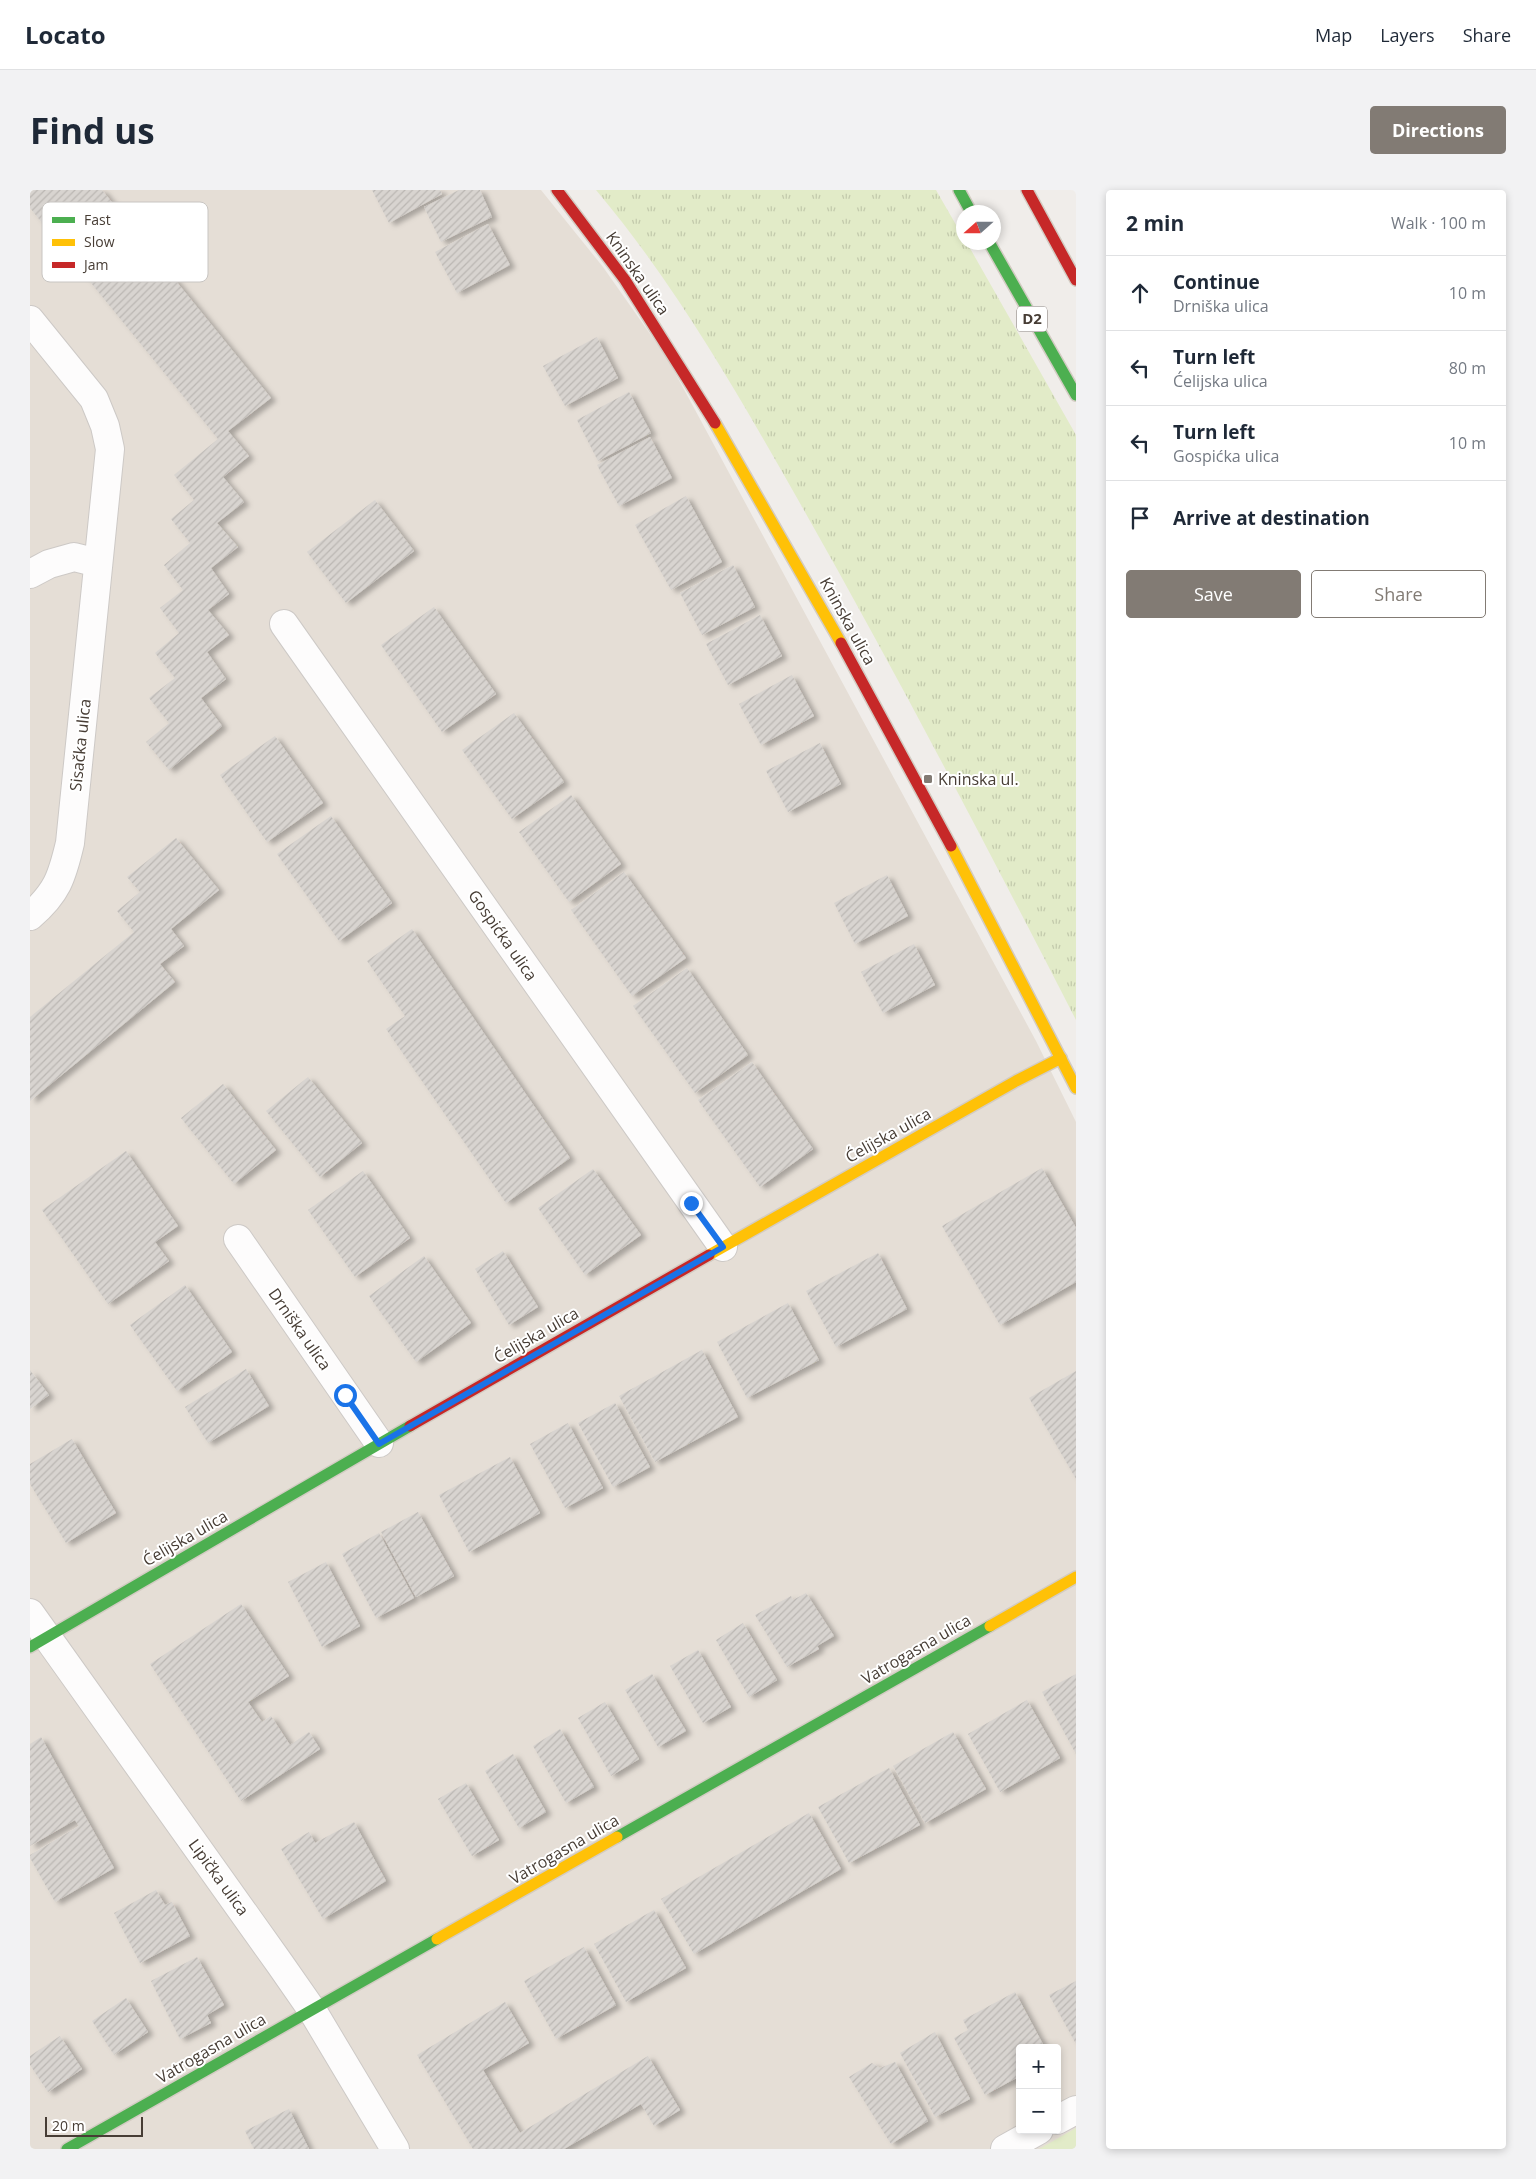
<!DOCTYPE html>
<meta charset="utf-8">
<style>
:root{--surface:#fff;--page:#f2f2f3;--text:#1f2937;--muted:#747a83;--line:#e0e1e3;--accent:#827b74}
body{margin:0;font-family:"Open Sans",sans-serif;background:var(--page);color:var(--text)}
.controls{position:absolute;right:15px;bottom:15px;display:grid;overflow:hidden;border-radius:5px;box-shadow:0 2px 8px #0003}
.controls button{width:45px;height:45px;display:grid;place-items:center;padding:0;border:0;border-bottom:1px solid var(--line);background:var(--surface);color:var(--text);font:25px sans-serif}
.compass{position:absolute;left:926px;top:15px;width:45px;height:45px;border-radius:50%;background:var(--surface);box-shadow:0 2px 8px #0003;rotate:249deg}
.scale{position:absolute;left:15px;bottom:12px;width:98px;box-sizing:border-box;padding-left:5px;border:2px solid #473d35;border-top:0;font-size:14px;line-height:18px;white-space:nowrap;color:#473d35;-webkit-text-stroke:4px #fff;paint-order:stroke}
.stop{position:absolute;width:15px;height:15px;margin:-11px;border:4px solid #1a73e8;border-radius:50%;background:#fff}
.stop.end{background:#1a73e8;border-color:#fff;box-shadow:0 1px 5px #0008}
.list{margin:0;padding:0;list-style:none}
h2{display:flex;justify-content:space-between;align-items:center;height:65px;margin:0;padding:0 20px;font-size:21px}
h2 small{font-size:16px;font-weight:400;color:var(--muted)}
.list li{display:grid;grid-template-columns:32px 1fr auto;gap:15px;align-items:center;box-sizing:border-box;height:75px;padding:0 20px;border-top:1px solid var(--line)}
.list b{display:block;font-size:19px;white-space:nowrap}
.list p{margin:0;font-size:16px;white-space:nowrap;color:var(--muted)}
.list em{font-size:16px;font-style:normal;color:var(--muted)}
.actions{display:flex;gap:10px;padding:15px 20px}
.actions a{flex:1;padding:11px 0;border:1px solid var(--accent);border-radius:5px;text-align:center;font-size:18px;color:var(--accent)}
.actions .main{background:var(--accent);color:#fff}
.icon{flex:none;width:28px;height:28px;fill:none;stroke:currentColor;stroke-width:2;stroke-linecap:round;stroke-linejoin:round}
.map{position:relative;flex:none;width:1046px;height:1959px;overflow:hidden;border-radius:5px}
header{display:flex;align-items:center;gap:30px;box-sizing:border-box;height:70px;padding:0 25px;background:var(--surface);border-bottom:1px solid var(--line)}
header strong{font-size:24px}
nav{display:flex;gap:28px;margin-inline-start:auto;font-size:18px}
.intro{display:flex;align-items:center;justify-content:space-between;box-sizing:border-box;height:120px;padding:0 30px}
h1{margin:0;font-size:35px}
.button{padding:12px 22px;border-radius:5px;background:var(--accent);color:#fff;font-size:18px;font-weight:700}
main{display:flex;gap:30px;padding:0 30px}
aside{flex:1;background:var(--surface);border-radius:5px;box-shadow:0 2px 8px #0003}
.map>svg:first-child{display:block}
.residential{fill:#e5ded6;fill-rule:evenodd}
.grass{fill:url(#grass-tufts)}
.park{fill:#e2ebc8}
.building{fill:url(#building-hatch);filter:url(#shadow)}
.lines{fill:none;stroke-linecap:round;stroke-linejoin:round}
.street-casing{stroke:#cdc9c6;stroke-width:30}
.fast-casing{stroke:#d3ccc3;stroke-width:14}
.slow-casing{stroke:#d3ccc3;stroke-width:14}
.jam-casing{stroke:#d3ccc3;stroke-width:14}
.street{stroke:#fdfcfc;stroke-width:28}
.fast{stroke:#4caf50;stroke-width:11}
.slow{stroke:#ffc107;stroke-width:11}
.jam{stroke:#c62828;stroke-width:11}
.route{stroke:#1a73e8;stroke-width:6}
.poi-dot{fill:#827b74;stroke:#fff;stroke-width:2}
.labels{text-anchor:middle;stroke-width:4;stroke-linejoin:round;paint-order:stroke}
.shield{fill:#fff;stroke:#7e7772;stroke-width:1}
.shield-label{font-size:15px;font-weight:bold;fill:#473d35}
.street-label{font-size:16px;fill:#473d35;stroke:#fff}
.poi-label{font-size:16px;fill:#473d35;stroke:#fff;text-anchor:start}
.key{fill:#fff;stroke:#c8c5c2;stroke-width:1}
.key-label{font-size:14px;fill:#473d35}
</style>
<header>
<strong>Locato</strong>
<nav><a>Map</a><a>Layers</a><a>Share</a></nav>
</header>
<div class="intro"><h1>Find us</h1><a class="button">Directions</a></div>
<main>
<div class="map">
<svg width="1046" height="1959" viewBox="0 0 1046 1959">
<defs>
<pattern id="grass-tufts" width="24" height="20" patternUnits="userSpaceOnUse" patternTransform="scale(1.25)"><rect width="24" height="20" fill="#e2ebc8"/><path d="M3 7l-1-3M5 7V3M7 7l1-3M15 17l-1-3M17 17v-4M19 17l1-3" fill="none" stroke="#c3caac"/></pattern>
<pattern id="building-hatch" width="6" height="6" patternUnits="userSpaceOnUse" patternTransform="scale(1.25)"><rect width="6" height="6" fill="#d8d4d0"/><path d="M-1 1l2-2M0 6l6-6M5 7l2-2" fill="none" stroke="#bbb7b3"/></pattern>
<filter id="shadow"><feDropShadow dx="5.5" dy="3" stdDeviation="2.5" flood-color="#0004"/></filter>
</defs>
<rect width="100%" height="100%" fill="#f0edea"/>
<path class="residential" d="M0,0h511l62,77 64,91 369,683 40,81v1027h-1046zM990,1858h37v82h-37z"/>
<path class="grass" d="M566,0h340l27,47 1,5 3,1 109,192v585c-89,-173 -179,-346 -275,-515 -62,-109 -124,-219 -205,-315z"/>
<path class="park" d="M1046,1938v21h-37z"/>
<g class="building">
<path d="M0,0h72l169,208 -43,33 21,25 -26,21 21,25 -27,21 21,24 -27,21 18,26 -21,16 21,25 -22,17 19,27 -25,19 21,28 -53,44 -23,-28 23,-19 -20,-25 26,-20 -20,-25 24,-20 -19,-25 23,-18 -19,-25 26,-22 -19,-24 23,-19 -20,-25 44,-36 -188,-231z"/>
<path d="M342,0h68l2,4 -53,29z"/>
<path d="M429,0h21l12,27 -51,25 -17,-35z"/>
<path d="M458,34l22,41 -53,28 -22,-41z"/>
<path d="M567,147l21,41 -53,28 -22,-40z"/>
<path d="M599,202l22,41 -53,28 -21,-41z"/>
<path d="M620,247l22,41 -53,28 -22,-41z"/>
<path d="M656,306l36,66 -51,28 -36,-65z"/>
<path d="M345,310l39,51 -68,52 -39,-51z"/>
<path d="M703,375l22,42 -53,28 -22,-42z"/>
<path d="M404,417l62,87 -54,38 -61,-87z"/>
<path d="M730,425l22,41 -54,29 -22,-41z"/>
<path d="M762,485l22,41 -53,29 -22,-41z"/>
<path d="M484,523l50,69 -52,37 -50,-69z"/>
<path d="M245,546l48,67 -56,39 -47,-67z"/>
<path d="M790,553l21,41 -53,28 -22,-41z"/>
<path d="M541,605l50,69 -52,38 -50,-70z"/>
<path d="M301,626l61,87 -53,38 -62,-87z"/>
<path d="M146,648l43,52 -48,39 13,17 -24,18 15,18 -145,119v-84l104,-85 -17,-21 23,-19 -13,-15z"/>
<path d="M594,682l62,86 -54,38 -61,-86z"/>
<path d="M857,685l21,41 -53,28 -21,-41z"/>
<path d="M382,739l158,229 -64,45 -120,-174 19,-13 -38,-55z"/>
<path d="M884,754l21,41 -52,28 -22,-41z"/>
<path d="M657,778l61,87 -53,38 -62,-87z"/>
<path d="M722,872l61,87 -53,38 -62,-87z"/>
<path d="M278,887l54,66 -42,34 -54,-66z"/>
<path d="M193,894l53,66 -42,34 -53,-66z"/>
<path d="M96,961l52,75 -23,16 14,19 -61,43 -66,-94z"/>
<path d="M1012,978l34,60v54l-76,43 -58,-99z"/>
<path d="M563,979l48,66 -56,40 -47,-67z"/>
<path d="M333,981l47,67 -55,39 -47,-67z"/>
<path d="M473,1061l35,56 -29,18 -34,-56z"/>
<path d="M848,1063l29,56 -71,38 -30,-56z"/>
<path d="M394,1066l47,67 -55,39 -47,-66z"/>
<path d="M155,1095l47,67 -55,39 -47,-66z"/>
<path d="M758,1113l31,57 -72,38 -30,-56z"/>
<path d="M672,1160l36,67 -83,45 -36,-66z"/>
<path d="M216,1179l23,37 -61,37 -23,-36z"/>
<path d="M0,1180l19,25 -19,14z"/>
<path d="M1046,1181v108l-47,-81z"/>
<path d="M585,1213l35,64 -37,20 -35,-64z"/>
<path d="M538,1233l35,65 -38,20 -35,-64z"/>
<path d="M42,1249l44,74 -50,30 -36,-59v-20z"/>
<path d="M480,1267l30,56 -71,39 -30,-57z"/>
<path d="M388,1322l36,64 -38,21 -35,-65z"/>
<path d="M349,1343l35,65 -38,20 -34,-64z"/>
<path d="M296,1372l34,64 -38,21 -34,-65z"/>
<path d="M776,1403l28,43 -17,10 2,3 -32,18 -32,-52 36,-19 2,4z"/>
<path d="M211,1414l48,72 -41,26 14,20 9,-6 19,29 19,-13 11,17 -79,52 -91,-137z"/>
<path d="M713,1433l34,57 -28,17 -33,-57z"/>
<path d="M668,1460l33,57 -28,16 -33,-57z"/>
<path d="M622,1484l34,57 -28,16 -33,-57z"/>
<path d="M1046,1484v80l-34,-62z"/>
<path d="M997,1510l33,58 -60,34 -32,-58z"/>
<path d="M575,1512l34,57 -28,17 -33,-58z"/>
<path d="M530,1539l34,58 -28,16 -33,-57z"/>
<path d="M923,1542l33,57 -61,34 -32,-57z"/>
<path d="M11,1547l73,131 -59,34 -25,-44v-3l49,-29 -4,-6 -45,26v-102z"/>
<path d="M483,1564l33,58 -27,16 -34,-57z"/>
<path d="M859,1578l31,57 -71,38 -31,-56z"/>
<path d="M436,1593l33,57 -27,16 -34,-57z"/>
<path d="M779,1623l32,56 -147,85 -33,-55z"/>
<path d="M324,1632l32,59 -63,38 -42,-70 28,-17 6,11z"/>
<path d="M126,1700l9,15 7,-3 18,34 -50,27 -26,-50z"/>
<path d="M624,1720l32,58 -60,34 -32,-58z"/>
<path d="M554,1757l32,58 -60,34 -32,-58z"/>
<path d="M167,1767l27,48 -17,10 4,8 -31,16 -29,-58z"/>
<path d="M1046,1791v63l-27,-49z"/>
<path d="M985,1802l30,56h-25v28l-35,19 -31,-57 14,-8 -5,-10z"/>
<path d="M96,1808l22,34 -34,23 -22,-34z"/>
<path d="M475,1812l24,41 -46,27 37,63 128,-77 32,54 -26,16 -13,-22 -77,45h-91l-56,-94z"/>
<path d="M905,1842l35,67 -35,18 -35,-64z"/>
<path d="M30,1846l22,33 -34,23 -18,-27v-9z"/>
<path d="M865,1872l33,59 -37,23 -42,-67 23,-14 8,5z"/>
<path d="M259,1919l20,40h-55l-9,-18z"/>
</g>
<g class="lines">
<g class="street-casing">
<g id="street">
<path d="M0,130l64,79 11,27 5,23 -40,394c-8,34 -13,50 -40,73"/>
<path d="M0,384l19,-10 25,-7 24,6"/>
<path d="M254,434l439,623"/>
<path d="M208,1049l141,204"/>
<path d="M0,1423l250,351 32,46 83,139"/>
<path d="M1027,1930l19,-10"/>
<path d="M975,1959l34,-19"/>
</g>
</g>
<g class="fast-casing">
<g id="fast">
<path d="M929,0l12,22"/>
<path d="M959,52l87,153"/>
<path d="M0,1457l380,-221"/>
<path d="M587,1647l373,-211"/>
<path d="M37,1959l370,-210"/>
</g>
</g>
<g class="slow-casing">
<g id="slow">
<path d="M685,233l126,220"/>
<path d="M921,656l125,242"/>
<path d="M679,1065l307,-174 45,-23"/>
<path d="M960,1436l86,-49"/>
<path d="M407,1749l180,-102"/>
</g>
</g>
<g class="jam-casing">
<g id="jam">
<path d="M527,0l68,90 90,143"/>
<path d="M997,0l49,90"/>
<path d="M811,453l110,203"/>
<path d="M380,1236l299,-171"/>
</g>
</g>
<use href="#street" class="street"/>
<use href="#fast" class="fast"/>
<use href="#slow" class="slow"/>
<use href="#jam" class="jam"/>
</g>
<g class="lines">
<path class="route" d="M315,1205l34,49 344,-197 -32,-44"/>
</g>
<rect class="poi-dot" x="893" y="584" width="10" height="10" rx="2.5"/>
<g class="labels">
<rect class="shield" x="987" y="116.5" width="30" height="25" rx="4"/>
<g class="shield-label">
<text x="1002" y="134">D2</text>
</g>
<g class="street-label">
<text transform="translate(608 83) rotate(55)" y="6">Kninska ulica</text>
<text transform="translate(818 431) rotate(61)" y="6">Kninska ulica</text>
<text transform="translate(50 555) rotate(-84)" y="6">Sisačka ulica</text>
<text transform="translate(473 745) rotate(55)" y="6">Gospićka ulica</text>
<text transform="translate(858 945) rotate(-29)" y="6">Ćelijska ulica</text>
<text transform="translate(270 1139) rotate(55)" y="6">Drniška ulica</text>
<text transform="translate(506 1145) rotate(-30)" y="6">Ćelijska ulica</text>
<text transform="translate(155 1348) rotate(-30)" y="6">Ćelijska ulica</text>
<text transform="translate(886 1459) rotate(-30)" y="6">Vatrogasna ulica</text>
<text transform="translate(534 1659) rotate(-30)" y="6">Vatrogasna ulica</text>
<text transform="translate(189 1687) rotate(54)" y="6">Lipička ulica</text>
<text transform="translate(181 1858) rotate(-30)" y="6">Vatrogasna ulica</text>
</g>
<g class="poi-label">
<text x="908" y="595">Kninska ul.</text>
</g>
</g>
<rect x="12" y="12" width="166" height="80" rx="8" class="key"/>
<rect x="22" y="27" width="23" height="6" fill="#4caf50"/>
<rect x="22" y="49" width="23" height="7" fill="#ffc107"/>
<rect x="22" y="72" width="23" height="6" fill="#c62828"/>
<g class="key-label">
<text x="54" y="35">Fast</text>
<text x="54" y="57">Slow</text>
<text x="54" y="80">Jam</text>
</g>
</svg>
<div class="controls">
<button>+</button>
<button>−</button>
</div>
<svg class="compass" viewBox="-18 -18 36 36"><path d="M0-13l5 13h-10z" fill="#e53935"/><path d="M0 13l5-13h-10z" fill="#747a83"/></svg>
<div class="scale">20 m</div>
<div class="stop" style="left:315px;top:1205px"></div>
<div class="stop end" style="left:661px;top:1013px"></div>
</div>
<aside>
<h2>2 min<small>Walk · 100 m</small></h2>
<ul class="list">
<li><svg class="icon" aria-label="ahead" viewBox="0 0 24 24"><path d="M12 20V5M6 11l6-6 6 6"/></svg><div><b>Continue</b><p>Drniška ulica</p></div><em>10 m</em></li>
<li><svg class="icon" aria-label="left" viewBox="0 0 24 24"><path d="M17 20v-9H6M10 6l-5 5 5 5"/></svg><div><b>Turn left</b><p>Ćelijska ulica</p></div><em>80 m</em></li>
<li><svg class="icon" aria-label="left" viewBox="0 0 24 24"><path d="M17 20v-9H6M10 6l-5 5 5 5"/></svg><div><b>Turn left</b><p>Gospićka ulica</p></div><em>10 m</em></li>
<li><svg class="icon" aria-label="arrive" viewBox="0 0 24 24"><path d="M6 21V4h12l-3 4 3 4H6"/></svg><div><b>Arrive at destination</b></div></li>
</ul>
<div class="actions"><a class="main">Save</a><a>Share</a></div>
</aside>
</main>
